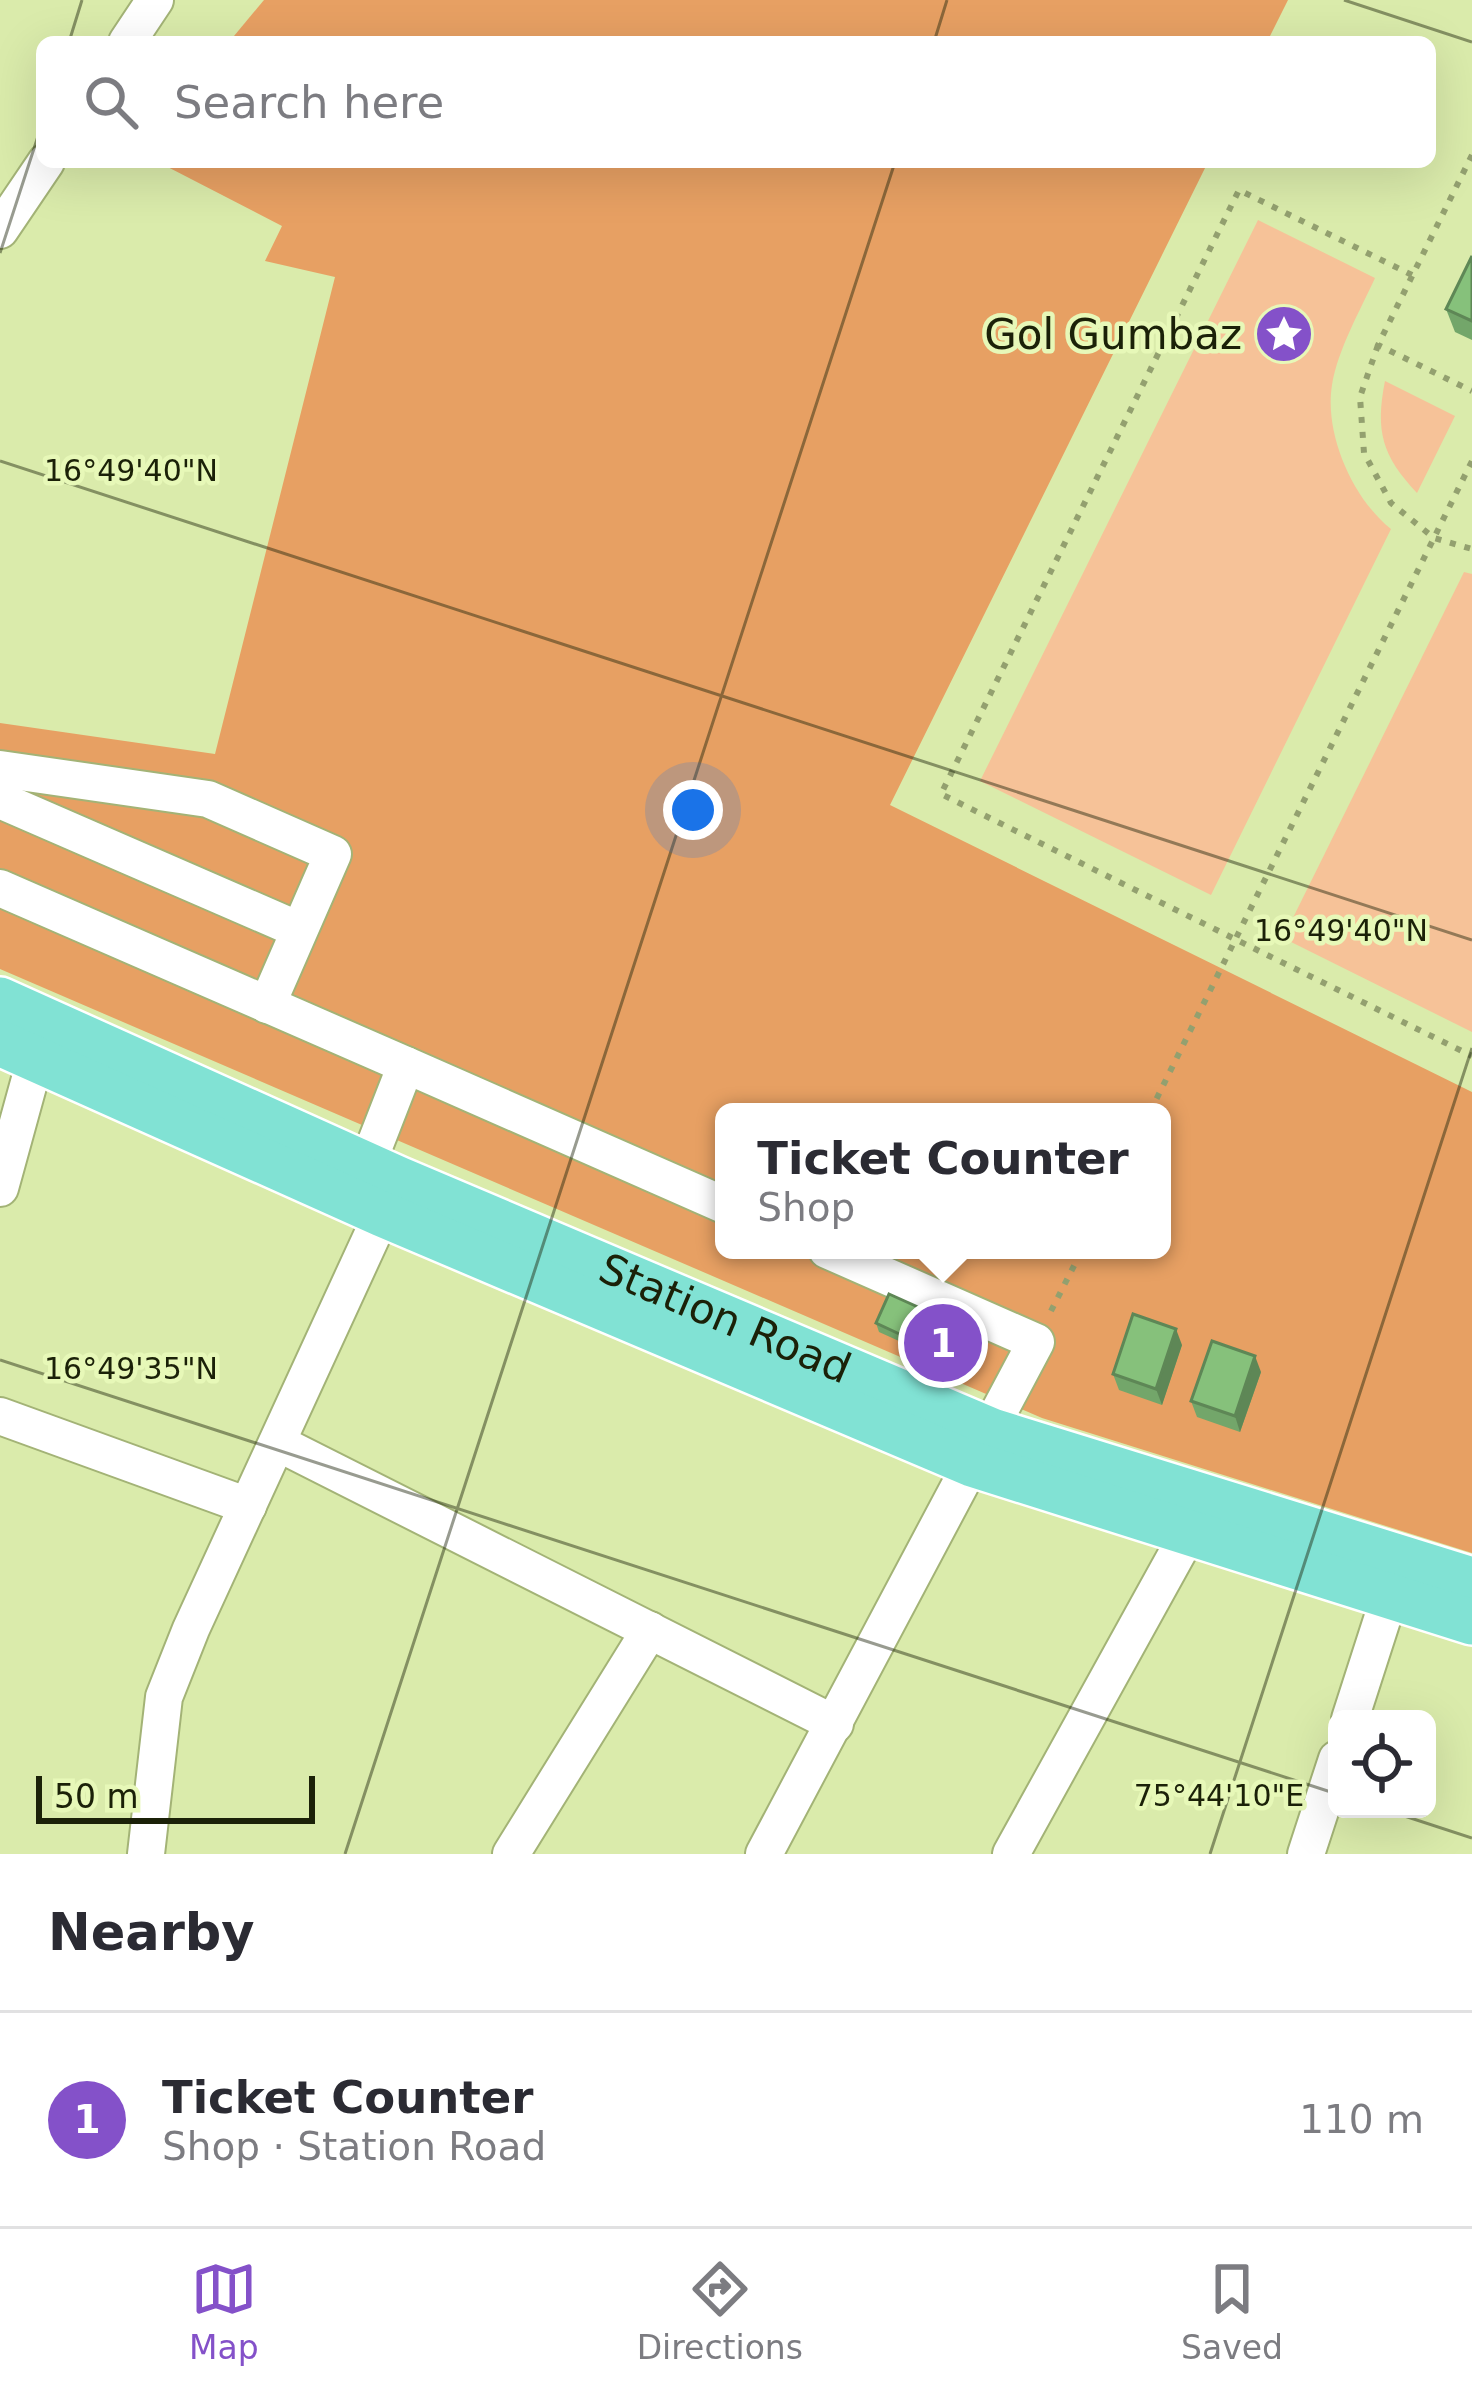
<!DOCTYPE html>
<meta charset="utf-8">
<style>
:root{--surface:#fff;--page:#f2f2f3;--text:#2b2b33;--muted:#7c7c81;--line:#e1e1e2;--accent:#8451c9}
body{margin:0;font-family:"DejaVu Sans",sans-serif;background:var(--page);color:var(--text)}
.controls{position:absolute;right:36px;bottom:36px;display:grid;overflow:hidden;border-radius:18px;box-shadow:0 12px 48px #0002}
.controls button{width:108px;height:108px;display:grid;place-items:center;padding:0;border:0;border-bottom:3px solid var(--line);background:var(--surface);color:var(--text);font:60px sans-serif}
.scale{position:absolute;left:36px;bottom:30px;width:279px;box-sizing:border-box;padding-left:12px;border:6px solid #1b2108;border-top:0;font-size:33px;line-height:42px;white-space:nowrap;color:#1b2108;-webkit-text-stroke:9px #e7f8b8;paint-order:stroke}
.you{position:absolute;left:693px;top:810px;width:42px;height:42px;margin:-30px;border:9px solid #fff;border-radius:50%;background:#1a73e8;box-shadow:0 0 0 18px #1a73e833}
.badge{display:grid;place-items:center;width:78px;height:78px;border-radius:50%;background:var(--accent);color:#fff;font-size:39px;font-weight:700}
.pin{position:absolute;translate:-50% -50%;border:6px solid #fff;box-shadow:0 3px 12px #0006}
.popup{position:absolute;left:715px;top:1103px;width:456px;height:156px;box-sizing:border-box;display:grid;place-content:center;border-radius:18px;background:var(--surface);filter:drop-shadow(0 3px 9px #0005);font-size:39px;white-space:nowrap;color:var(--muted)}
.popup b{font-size:45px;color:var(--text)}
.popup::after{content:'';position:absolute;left:50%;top:100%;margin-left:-24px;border:24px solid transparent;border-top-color:var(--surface)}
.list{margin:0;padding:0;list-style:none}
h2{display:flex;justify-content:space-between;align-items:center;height:156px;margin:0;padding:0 48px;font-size:51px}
h2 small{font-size:39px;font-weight:400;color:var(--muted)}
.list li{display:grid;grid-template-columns:78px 1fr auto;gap:36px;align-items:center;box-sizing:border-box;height:216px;padding:0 48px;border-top:3px solid var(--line)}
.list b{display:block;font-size:45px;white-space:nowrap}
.list p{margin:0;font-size:39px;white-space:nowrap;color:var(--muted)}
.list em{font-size:39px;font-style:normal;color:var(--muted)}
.icon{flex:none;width:66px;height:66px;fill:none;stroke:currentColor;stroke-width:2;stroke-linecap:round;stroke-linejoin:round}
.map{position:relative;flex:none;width:1472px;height:1854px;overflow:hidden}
.search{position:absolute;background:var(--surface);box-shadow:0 12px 48px #0002;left:36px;right:36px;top:36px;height:132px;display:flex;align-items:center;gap:30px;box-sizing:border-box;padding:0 42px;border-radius:18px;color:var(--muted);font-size:45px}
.sheet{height:372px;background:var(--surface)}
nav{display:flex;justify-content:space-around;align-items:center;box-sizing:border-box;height:168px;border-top:3px solid var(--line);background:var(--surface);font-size:33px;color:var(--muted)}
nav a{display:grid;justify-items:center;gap:6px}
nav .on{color:var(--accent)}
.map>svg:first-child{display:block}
.green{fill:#f6c298}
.forest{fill:#e7a063;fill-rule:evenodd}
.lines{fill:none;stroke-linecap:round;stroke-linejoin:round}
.minor-casing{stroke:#a3b376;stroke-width:40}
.major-casing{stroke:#fff;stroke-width:50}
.path{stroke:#93a06f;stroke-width:6;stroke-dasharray:6 9;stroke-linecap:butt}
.minor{stroke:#fff;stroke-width:36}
.major{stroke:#81e2d4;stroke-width:45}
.wall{fill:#73a66a}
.shaded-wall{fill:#5e8756}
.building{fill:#86c17b;stroke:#5e8756;stroke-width:3}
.ticks{fill:none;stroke:#1b2108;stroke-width:3;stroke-opacity:0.45}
.labels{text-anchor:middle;stroke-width:9;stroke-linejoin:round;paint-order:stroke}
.poi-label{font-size:42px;fill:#1b2108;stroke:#e7f8b8;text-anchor:end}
.street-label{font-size:42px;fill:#1b2108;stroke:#e7f8b8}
.ticks-label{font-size:30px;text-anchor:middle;fill:#1b2108;stroke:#e7f8b8;stroke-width:9;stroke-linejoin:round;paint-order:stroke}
</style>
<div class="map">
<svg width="1472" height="1854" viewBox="0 0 1472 1854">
<rect width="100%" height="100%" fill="#daebab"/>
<g class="green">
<path d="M1258,220l117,58c-15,33 -37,71 -43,107 -8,49 21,114 59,144l-180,366 -231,-114z"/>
<path d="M1385,381l70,35 -38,77c-35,-37 -42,-62 -32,-112z"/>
<path d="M1464,572l8,2v458l-189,-94z"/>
</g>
<g class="forest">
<path d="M264,0h1024l-21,42h-1038z"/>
<path d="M158,162h1050l-318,643 582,287v461l-430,-135 -1042,-449v-246l215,31 120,-477 -70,-16 17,-35zM724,1112h438v138h-438z"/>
</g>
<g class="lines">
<g class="minor-casing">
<g id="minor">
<path d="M127,42l28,-42"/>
<path d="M0,230l46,-68"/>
<path d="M0,769l208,30 125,55 -66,151"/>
<path d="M0,800l299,130"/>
<path d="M0,888l406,177 -39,100"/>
<path d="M406,1065l318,140"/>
<path d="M0,1188l36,-131"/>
<path d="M0,1416l248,90"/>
<path d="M278,1443l557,281"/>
<path d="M1350,1719l39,-121"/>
<path d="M146,1854l18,-157 27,-68 191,-415"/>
<path d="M511,1854l139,-224"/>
<path d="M764,1854l272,-512 -209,-92"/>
<path d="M1011,1854l178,-322"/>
<path d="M1306,1854l31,-95"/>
</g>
</g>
<g class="major-casing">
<g id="major">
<path id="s1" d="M0,1000l398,179 594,252 480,149"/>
<path d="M0,1043l382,171 590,250 500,158"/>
</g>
</g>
<g class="path">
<path d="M1472,155l-94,190 94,46"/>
<path d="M1412,275l-173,-85 -298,604 531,262"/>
<path d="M1378,345l-18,52 4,56 27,50 43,35 38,11"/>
<path d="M1150,1112l322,-651"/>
<path d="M1051,1311l31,-61"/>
</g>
<use href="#minor" class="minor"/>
<use href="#major" class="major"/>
</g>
<g class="wall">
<path d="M1472,256v84l-17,-8 -9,-23z"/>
<path d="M920,1308l3,8 -13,30 -31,-14 -3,-9z"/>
<path d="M962,1327l3,9 -13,28 -31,-14 -3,-8z"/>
<path d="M1182,1345l-20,60 -43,-15 -6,-16z"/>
<path d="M1261,1372l-21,60 -43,-15 -6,-16z"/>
</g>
<g class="shaded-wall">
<path d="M920,1308l3,8 -13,30 -2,-8z"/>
<path d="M962,1327l3,9 -13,28 -3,-8z"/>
<path d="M1176,1329l6,16 -20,60 -6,-16z"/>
<path d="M1255,1356l6,16 -21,60 -5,-16z"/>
</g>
<g class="building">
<path d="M1472,256v65l-26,-12z"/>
<path d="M889,1294l31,14 -12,30 -32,-15z"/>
<path d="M930,1314l32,13 -13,29 -31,-14z"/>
<path d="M1133,1314l43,15 -20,60 -43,-15z"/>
<path d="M1212,1341l43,15 -20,60 -44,-15z"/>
</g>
<path class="ticks" d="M1344,0l128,42M69,42l13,-42M934,42l13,-42M0,253l42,-129M0,461l1472,479M0,1360l1337,434M1383,1809l89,29M345,1854l550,-1692M1210,1854l262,-806"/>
<defs>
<g id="sight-disc" transform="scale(3)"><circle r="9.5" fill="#8451c9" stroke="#e7f8b8"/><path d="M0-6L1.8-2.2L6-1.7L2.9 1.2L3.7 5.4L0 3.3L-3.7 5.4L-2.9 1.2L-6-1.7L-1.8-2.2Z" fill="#fff"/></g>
</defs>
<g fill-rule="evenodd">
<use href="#sight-disc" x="1284" y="334"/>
</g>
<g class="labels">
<g class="poi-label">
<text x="1242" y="349">Gol Gumbaz</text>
</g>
<g class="street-label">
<text dy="15" stroke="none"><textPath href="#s1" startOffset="792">Station Road</textPath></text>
</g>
</g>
<g class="ticks-label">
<text x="131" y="481">16°49'40"N</text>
<text x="1341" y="941">16°49'40"N</text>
<text x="131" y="1379">16°49'35"N</text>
<text x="1219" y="1806">75°44'10"E</text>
</g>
</svg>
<div class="controls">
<button><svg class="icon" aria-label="locate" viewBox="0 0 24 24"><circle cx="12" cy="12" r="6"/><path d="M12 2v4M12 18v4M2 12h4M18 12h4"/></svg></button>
</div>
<div class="scale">50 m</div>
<div class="you"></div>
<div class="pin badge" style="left:943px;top:1343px">1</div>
<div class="popup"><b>Ticket Counter</b>Shop</div>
<div class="search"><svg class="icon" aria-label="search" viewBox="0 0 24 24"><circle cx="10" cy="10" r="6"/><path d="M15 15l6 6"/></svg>Search here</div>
</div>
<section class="sheet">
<h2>Nearby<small></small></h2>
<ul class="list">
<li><span class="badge">1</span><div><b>Ticket Counter</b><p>Shop · Station Road</p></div><em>110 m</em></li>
</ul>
</section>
<nav>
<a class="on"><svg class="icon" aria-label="map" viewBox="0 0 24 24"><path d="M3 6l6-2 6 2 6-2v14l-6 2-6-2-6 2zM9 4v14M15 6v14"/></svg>Map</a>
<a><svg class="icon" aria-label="directions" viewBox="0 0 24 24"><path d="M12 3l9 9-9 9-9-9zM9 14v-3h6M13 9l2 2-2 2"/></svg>Directions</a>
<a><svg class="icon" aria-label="saved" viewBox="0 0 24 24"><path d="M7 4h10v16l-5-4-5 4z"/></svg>Saved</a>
</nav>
